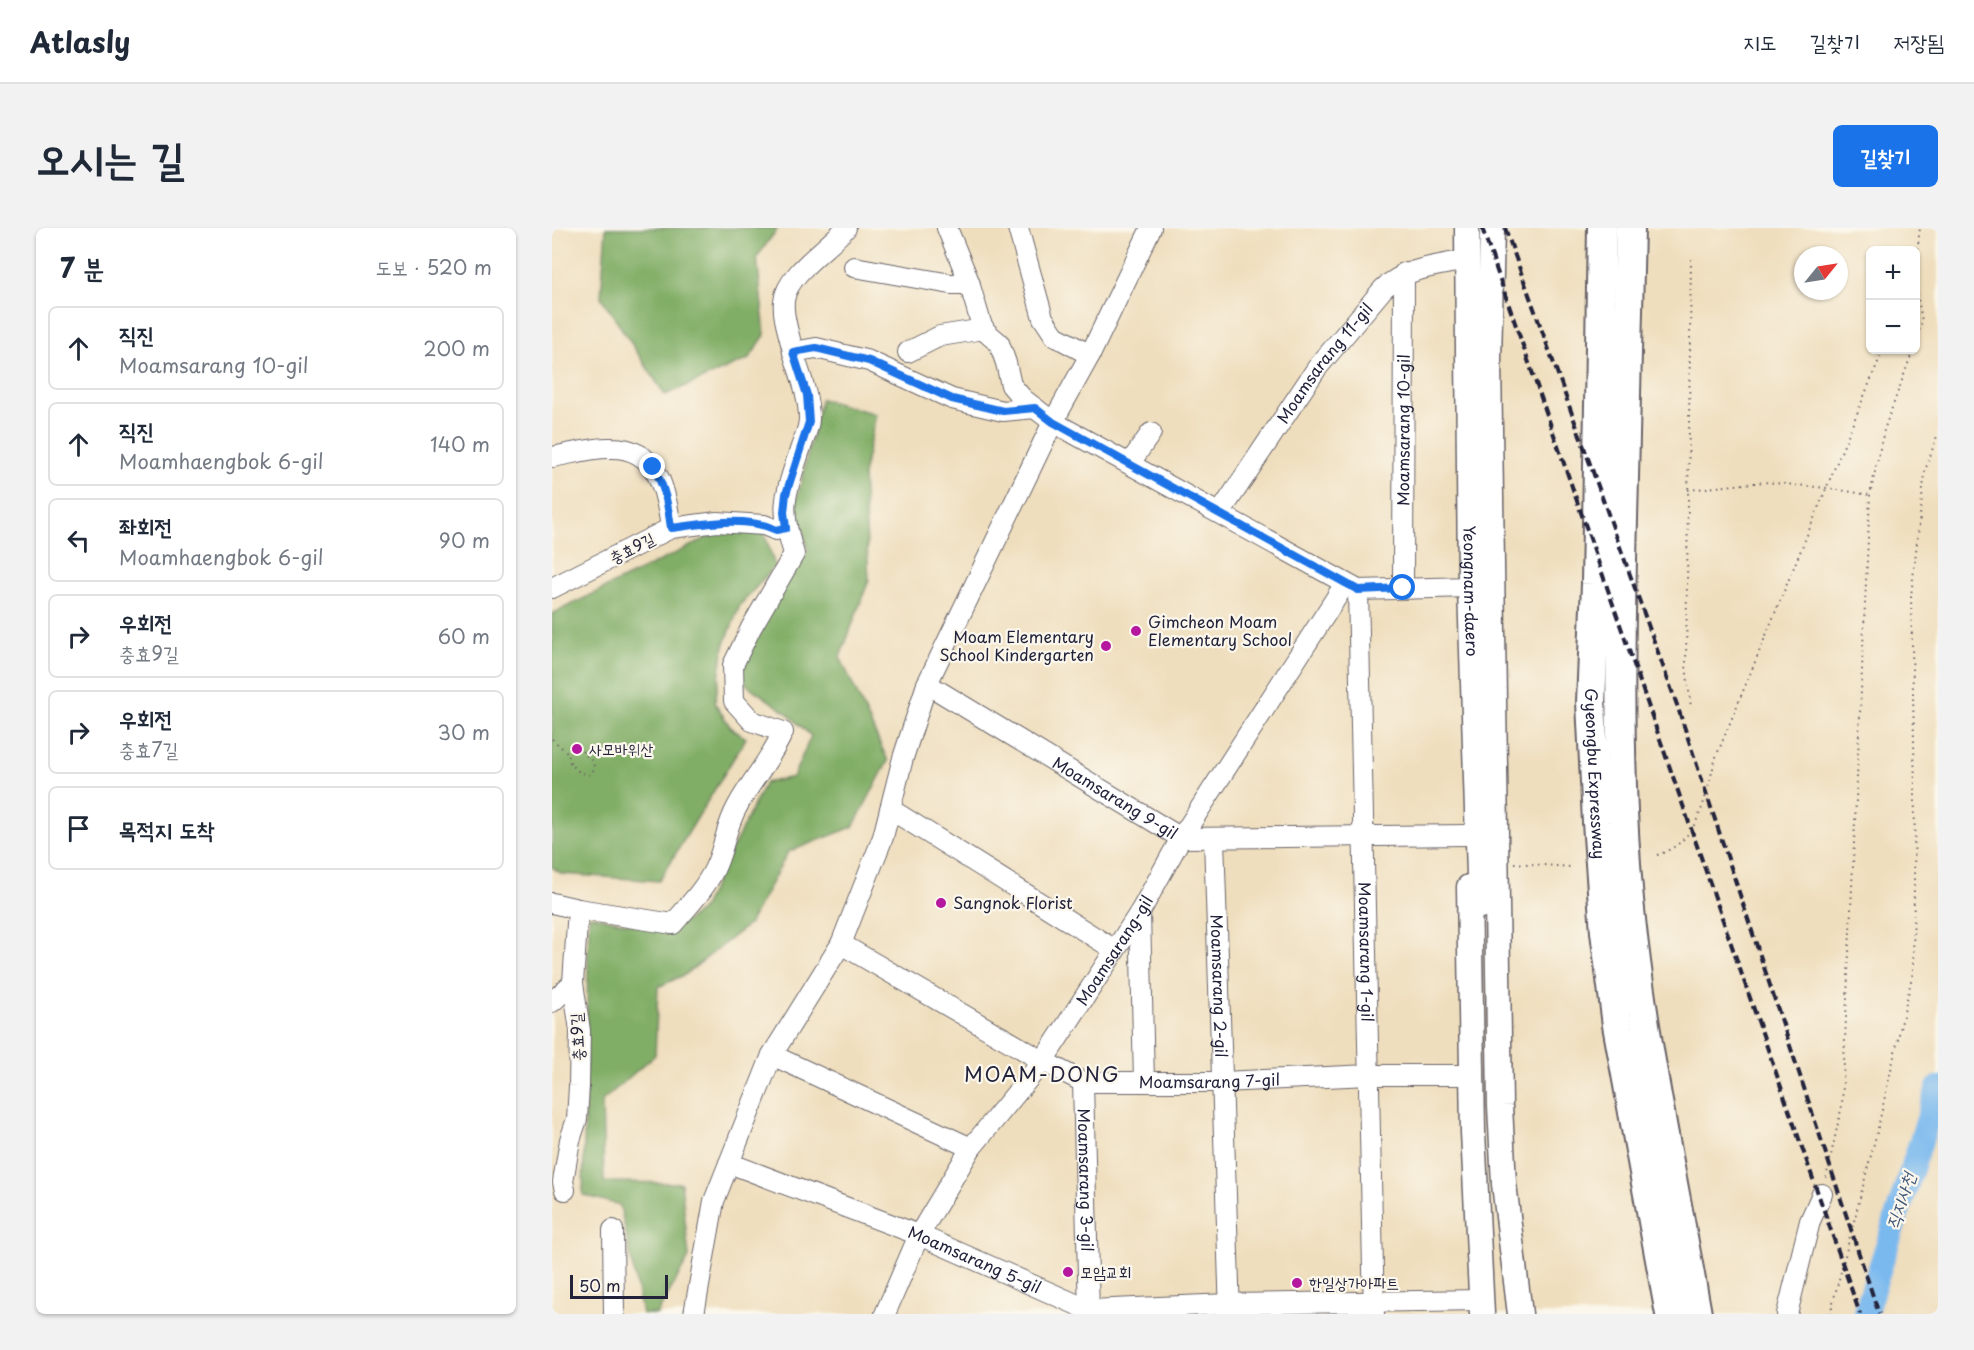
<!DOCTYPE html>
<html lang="ko">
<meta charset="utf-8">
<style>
:root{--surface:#fff;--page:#f2f2f3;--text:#1f2937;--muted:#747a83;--line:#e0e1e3;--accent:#1a73e8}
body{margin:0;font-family:"Playpen Sans","Poor Story",sans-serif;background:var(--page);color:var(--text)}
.controls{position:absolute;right:18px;top:18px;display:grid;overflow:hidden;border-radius:9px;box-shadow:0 2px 4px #0004}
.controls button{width:54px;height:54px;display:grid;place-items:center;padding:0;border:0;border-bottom:2px solid var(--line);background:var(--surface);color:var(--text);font:30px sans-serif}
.compass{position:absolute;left:1242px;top:18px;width:54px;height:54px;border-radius:50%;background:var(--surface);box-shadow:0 2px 4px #0004;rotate:60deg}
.scale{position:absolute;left:18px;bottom:15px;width:98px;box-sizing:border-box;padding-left:6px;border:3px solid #22223b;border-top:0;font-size:16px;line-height:21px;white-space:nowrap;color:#22223b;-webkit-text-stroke:4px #fbf7ec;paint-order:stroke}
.stop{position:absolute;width:18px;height:18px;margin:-14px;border:4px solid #1a73e8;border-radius:50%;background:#fff}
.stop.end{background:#1a73e8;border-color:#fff;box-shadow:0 2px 6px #0008}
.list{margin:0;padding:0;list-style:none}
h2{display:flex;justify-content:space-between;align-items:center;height:78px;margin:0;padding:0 24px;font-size:26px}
h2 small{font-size:20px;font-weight:400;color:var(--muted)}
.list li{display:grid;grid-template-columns:39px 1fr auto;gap:18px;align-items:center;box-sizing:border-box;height:84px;margin:0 12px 12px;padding:0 12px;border:2px solid var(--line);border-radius:9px}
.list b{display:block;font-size:22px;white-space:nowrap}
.list p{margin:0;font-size:20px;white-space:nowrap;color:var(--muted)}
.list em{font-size:20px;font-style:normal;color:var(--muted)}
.icon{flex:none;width:33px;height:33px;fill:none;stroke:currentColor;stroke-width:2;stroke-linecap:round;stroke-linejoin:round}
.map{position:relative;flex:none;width:1386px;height:1086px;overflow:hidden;border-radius:9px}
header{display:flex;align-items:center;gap:36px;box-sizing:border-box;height:84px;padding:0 30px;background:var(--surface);border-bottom:2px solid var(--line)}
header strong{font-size:28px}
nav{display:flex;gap:33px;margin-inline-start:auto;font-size:21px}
.intro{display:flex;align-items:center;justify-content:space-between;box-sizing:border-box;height:144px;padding:0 36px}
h1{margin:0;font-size:42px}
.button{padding:15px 27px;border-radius:9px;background:var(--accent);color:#fff;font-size:21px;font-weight:700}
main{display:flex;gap:36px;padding:0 36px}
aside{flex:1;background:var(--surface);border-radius:9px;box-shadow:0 2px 4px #0004}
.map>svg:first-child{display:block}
.forest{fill:#81ae66;stroke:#526850;stroke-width:1.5}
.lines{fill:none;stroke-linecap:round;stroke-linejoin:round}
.river{stroke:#7ab9ee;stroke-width:24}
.minor-casing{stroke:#6a6468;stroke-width:22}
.major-casing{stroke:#6a6468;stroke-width:27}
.highway-casing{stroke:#6a6468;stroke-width:32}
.path{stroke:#6a6468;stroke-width:2;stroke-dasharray:1.5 4.5;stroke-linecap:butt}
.minor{stroke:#fff;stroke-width:20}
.major{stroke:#fff;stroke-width:24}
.highway{stroke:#fff;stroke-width:28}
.rail{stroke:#22223b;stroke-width:4;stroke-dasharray:9 4.5;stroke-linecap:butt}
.route{stroke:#1a73e8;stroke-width:8}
.poi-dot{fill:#b5179e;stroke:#fbf7ec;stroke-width:2}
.labels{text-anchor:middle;stroke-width:4.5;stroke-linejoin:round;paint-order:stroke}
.street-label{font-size:16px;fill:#22223b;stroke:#fbf7ec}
.poi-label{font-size:16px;fill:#22223b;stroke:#fbf7ec;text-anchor:start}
.water-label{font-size:18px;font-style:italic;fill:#41577a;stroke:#fbf7ec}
.quarter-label{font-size:20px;letter-spacing:1.5px;fill:#22223b;stroke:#fbf7ec}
</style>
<header>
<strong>Atlasly</strong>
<nav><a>지도</a><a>길찾기</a><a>저장됨</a></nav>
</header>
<div class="intro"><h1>오시는 길</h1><a class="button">길찾기</a></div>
<main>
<aside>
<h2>7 분<small>도보 · 520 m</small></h2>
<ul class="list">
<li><svg class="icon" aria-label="ahead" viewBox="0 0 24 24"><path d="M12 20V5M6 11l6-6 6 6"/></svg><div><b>직진</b><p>Moamsarang 10-gil</p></div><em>200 m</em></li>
<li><svg class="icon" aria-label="ahead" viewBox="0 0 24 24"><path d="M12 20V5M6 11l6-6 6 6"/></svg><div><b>직진</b><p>Moamhaengbok 6-gil</p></div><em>140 m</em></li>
<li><svg class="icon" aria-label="left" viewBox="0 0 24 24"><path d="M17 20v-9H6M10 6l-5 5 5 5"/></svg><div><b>좌회전</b><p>Moamhaengbok 6-gil</p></div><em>90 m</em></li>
<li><svg class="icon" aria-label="right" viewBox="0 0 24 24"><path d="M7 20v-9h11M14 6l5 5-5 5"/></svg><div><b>우회전</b><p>충효9길</p></div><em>60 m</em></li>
<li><svg class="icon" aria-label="right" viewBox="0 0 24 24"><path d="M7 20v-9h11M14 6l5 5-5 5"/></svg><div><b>우회전</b><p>충효7길</p></div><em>30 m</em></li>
<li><svg class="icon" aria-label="arrive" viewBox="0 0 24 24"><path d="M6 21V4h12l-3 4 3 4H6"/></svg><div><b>목적지 도착</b></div></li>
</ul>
</aside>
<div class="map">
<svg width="1386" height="1086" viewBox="0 0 1386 1086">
<rect width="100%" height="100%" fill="#fbf7ec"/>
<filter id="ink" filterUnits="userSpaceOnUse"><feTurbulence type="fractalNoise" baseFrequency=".0167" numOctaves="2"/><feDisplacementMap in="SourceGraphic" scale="12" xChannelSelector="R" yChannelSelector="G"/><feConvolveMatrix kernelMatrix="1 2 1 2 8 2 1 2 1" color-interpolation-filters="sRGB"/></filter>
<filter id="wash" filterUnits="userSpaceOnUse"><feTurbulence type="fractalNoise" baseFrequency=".008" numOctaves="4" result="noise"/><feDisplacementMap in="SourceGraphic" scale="24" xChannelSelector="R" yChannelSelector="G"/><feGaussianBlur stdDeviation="1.35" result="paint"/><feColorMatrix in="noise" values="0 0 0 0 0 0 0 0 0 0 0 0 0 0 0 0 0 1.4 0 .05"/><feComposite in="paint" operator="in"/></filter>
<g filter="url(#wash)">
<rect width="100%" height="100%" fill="#efdebd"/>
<g class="forest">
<path d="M54,0h172l-21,29 8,78 -16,24 -84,36 -64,-98z"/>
<path d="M269,171l55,15 -13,61 6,105 -29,77 48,104 -35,66 -65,25 -39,72 -63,50 -28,13 -3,68 -53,46 2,81 77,1 8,74 -32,57h-15l-22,-109 -37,-10 6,-280 80,17 32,-21 64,-128 28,-6 18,-41 -24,-23 -40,-28 -11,-22 28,-50 44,-63 -12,-47z"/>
<path d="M177,299l34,2 12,37 -35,39 -16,41 -9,57 16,25 15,10 -87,143 -97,-7 -10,-7v-253z"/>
</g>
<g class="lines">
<path class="river" d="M1313,1086l73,-226"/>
</g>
</g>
<g filter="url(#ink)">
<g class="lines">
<g class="minor-casing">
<g id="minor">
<path d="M395,0l21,51 13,44 5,9 13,11 7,20 5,22 12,14 30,23 305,168 112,-3"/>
<path d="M466,0l25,90 12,18 35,19"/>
<path d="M302,39l97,17h19"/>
<path d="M241,124c-3,-16 -11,-35 -9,-51 2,-26 44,-53 62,-73"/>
<path d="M356,124l32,-16 44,-7"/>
<path d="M0,229c19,-3 40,-10 60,-9 46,0 54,43 59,80"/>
<path d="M578,235l21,-30"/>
<path id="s1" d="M668,285l97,-145 66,-79c22,-21 55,-23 83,-29"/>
<path d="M0,360l119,-60 46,-6 47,3 12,5 10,-2"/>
<path id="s2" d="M851,360l1,-315"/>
<path id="s3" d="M806,362l16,724"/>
<path id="s4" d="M375,456l254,154 288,-3"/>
<path d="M338,581l225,141"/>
<path id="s5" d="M662,611l16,475"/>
<path d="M0,675l26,6 -5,74 7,48 -1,55 -2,33 -7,21 -7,42 2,8"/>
<path d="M26,681l95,15c16,-19 35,-38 44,-61 8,-19 9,-36 20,-56 14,-26 34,-48 46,-75l-31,-11 -18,-20 -1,-36 18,-37 43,-74c-15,-48 -9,-58 6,-104 3,-9 9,-21 9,-31 0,-23 -9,-45 -16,-67l23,-4 53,13 83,38 51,12 32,-3"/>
<path d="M588,684l4,170"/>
<path id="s6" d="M289,716l202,117 40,21h140l146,-7h103"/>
<path d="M0,774l21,-19"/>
<path d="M220,827l199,93"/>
<path id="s7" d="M531,854l6,232"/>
<path id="s8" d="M177,935l190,72 170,75 140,-6 252,-4"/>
<path d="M61,1002l1,84"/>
<path d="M142,1086l20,-113 58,-146 69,-111 42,-107 20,-79 24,-74 126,-262 37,-67 61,-127"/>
<path id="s9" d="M333,1086l34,-79 52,-87 72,-87 97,-149 41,-74 164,-254"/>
<path d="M1235,1086l23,-93 12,-27"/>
</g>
</g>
<g class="major-casing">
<g id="major">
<path id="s10" d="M915,0l3,359 10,319"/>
<path d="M940,0l-3,133 11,745 4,78 16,130"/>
<path d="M917,659l4,245 9,182"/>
</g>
</g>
<g class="highway-casing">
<g id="highway">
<path id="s11" d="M1050,0l-6,356 -5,118 6,120 8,110 12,93 53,289"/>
<path d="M1078,0c-2,97 -5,194 -7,291 -3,115 -5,231 3,345 11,152 45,301 71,450"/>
</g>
</g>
<g class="path">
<path d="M1139,31l-5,406 5,43"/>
<path d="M1364,33l4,-33"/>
<path d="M1364,60l6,33 -6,20"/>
<path d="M1136,262l76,-8 63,6 43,7"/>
<path d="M0,511l16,14 2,10 9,9 10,3 6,-7 -4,-8 -10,-10 -13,3"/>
<path d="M1105,627c44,-14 48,-59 59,-98l167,-407"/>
<path d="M962,635l57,4"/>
<path d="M1274,950l16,-73 28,-610 14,-65 29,-80"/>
<path d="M1278,1086l47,-182 36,-160 2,-181 -4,-195 14,-125 13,-38"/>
</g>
<use href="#minor" class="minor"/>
<use href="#major" class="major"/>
<use href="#highway" class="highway"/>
<g class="rail">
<path d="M930,0l378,1086"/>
<path d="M953,0l172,477 202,609"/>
</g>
</g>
</g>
<g class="lines" filter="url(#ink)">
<path class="route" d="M101,239c12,19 15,39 18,61 33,-4 74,-13 105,2l10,-2 -2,-16 2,-18 23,-72 -2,-27 -14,-43 23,-4 53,13 83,38 51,12 32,-3 18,14 305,168 45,-2"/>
</g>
<g class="poi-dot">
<circle cx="584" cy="403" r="6"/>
<circle cx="554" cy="418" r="6"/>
<circle cx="25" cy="521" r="6"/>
<circle cx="389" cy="675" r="6"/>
<circle cx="516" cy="1044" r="6"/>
<circle cx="745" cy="1055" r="6"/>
</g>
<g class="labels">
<g class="street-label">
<text dy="6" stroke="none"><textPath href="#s1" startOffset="183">Moamsarang 11-gil</textPath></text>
<text dy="6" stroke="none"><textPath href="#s2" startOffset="158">Moamsarang 10-gil</textPath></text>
<text transform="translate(80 320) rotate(-27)" y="6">충효9길</text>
<text dy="6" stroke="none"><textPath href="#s10" startOffset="363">Yeongnam-daero</textPath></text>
<text dy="6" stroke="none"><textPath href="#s11" startOffset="546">Gyeongbu Expressway</textPath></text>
<text dy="6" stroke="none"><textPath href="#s4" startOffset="220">Moamsarang 9-gil</textPath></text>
<text dy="6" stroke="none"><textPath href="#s9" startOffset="432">Moamsarang-gil</textPath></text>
<text dy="6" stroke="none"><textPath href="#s3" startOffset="362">Moamsarang 1-gil</textPath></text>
<text dy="6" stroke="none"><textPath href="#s5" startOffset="147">Moamsarang 2-gil</textPath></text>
<text transform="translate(25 809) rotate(-93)" y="6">충효9길</text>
<text dy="6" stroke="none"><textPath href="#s6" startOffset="405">Moamsarang 7-gil</textPath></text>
<text dy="6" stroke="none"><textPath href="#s7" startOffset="98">Moamsarang 3-gil</textPath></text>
<text dy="6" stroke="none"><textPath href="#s8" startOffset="264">Moamsarang 5-gil</textPath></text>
</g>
<g class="poi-label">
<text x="596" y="400">Gimcheon Moam<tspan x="596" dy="18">Elementary School</tspan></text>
<text x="542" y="415" text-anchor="end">Moam Elementary<tspan x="542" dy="18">School Kindergarten</tspan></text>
<text x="37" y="527">사모바위산</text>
<text x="401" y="681">Sangnok Florist</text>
<text x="528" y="1050">모암교회</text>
<text x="757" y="1061">한일상가아파트</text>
</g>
<g class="water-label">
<text transform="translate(1349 973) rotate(-72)" y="6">직지사천</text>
</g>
<g class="quarter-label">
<text x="490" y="854">MOAM-DONG</text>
</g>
</g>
</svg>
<div class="controls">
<button>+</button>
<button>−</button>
</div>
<svg class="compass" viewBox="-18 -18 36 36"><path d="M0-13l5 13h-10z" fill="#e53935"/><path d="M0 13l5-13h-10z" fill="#747a83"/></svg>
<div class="scale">50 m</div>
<div class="stop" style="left:851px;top:360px"></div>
<div class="stop end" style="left:101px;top:239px"></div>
</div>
</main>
